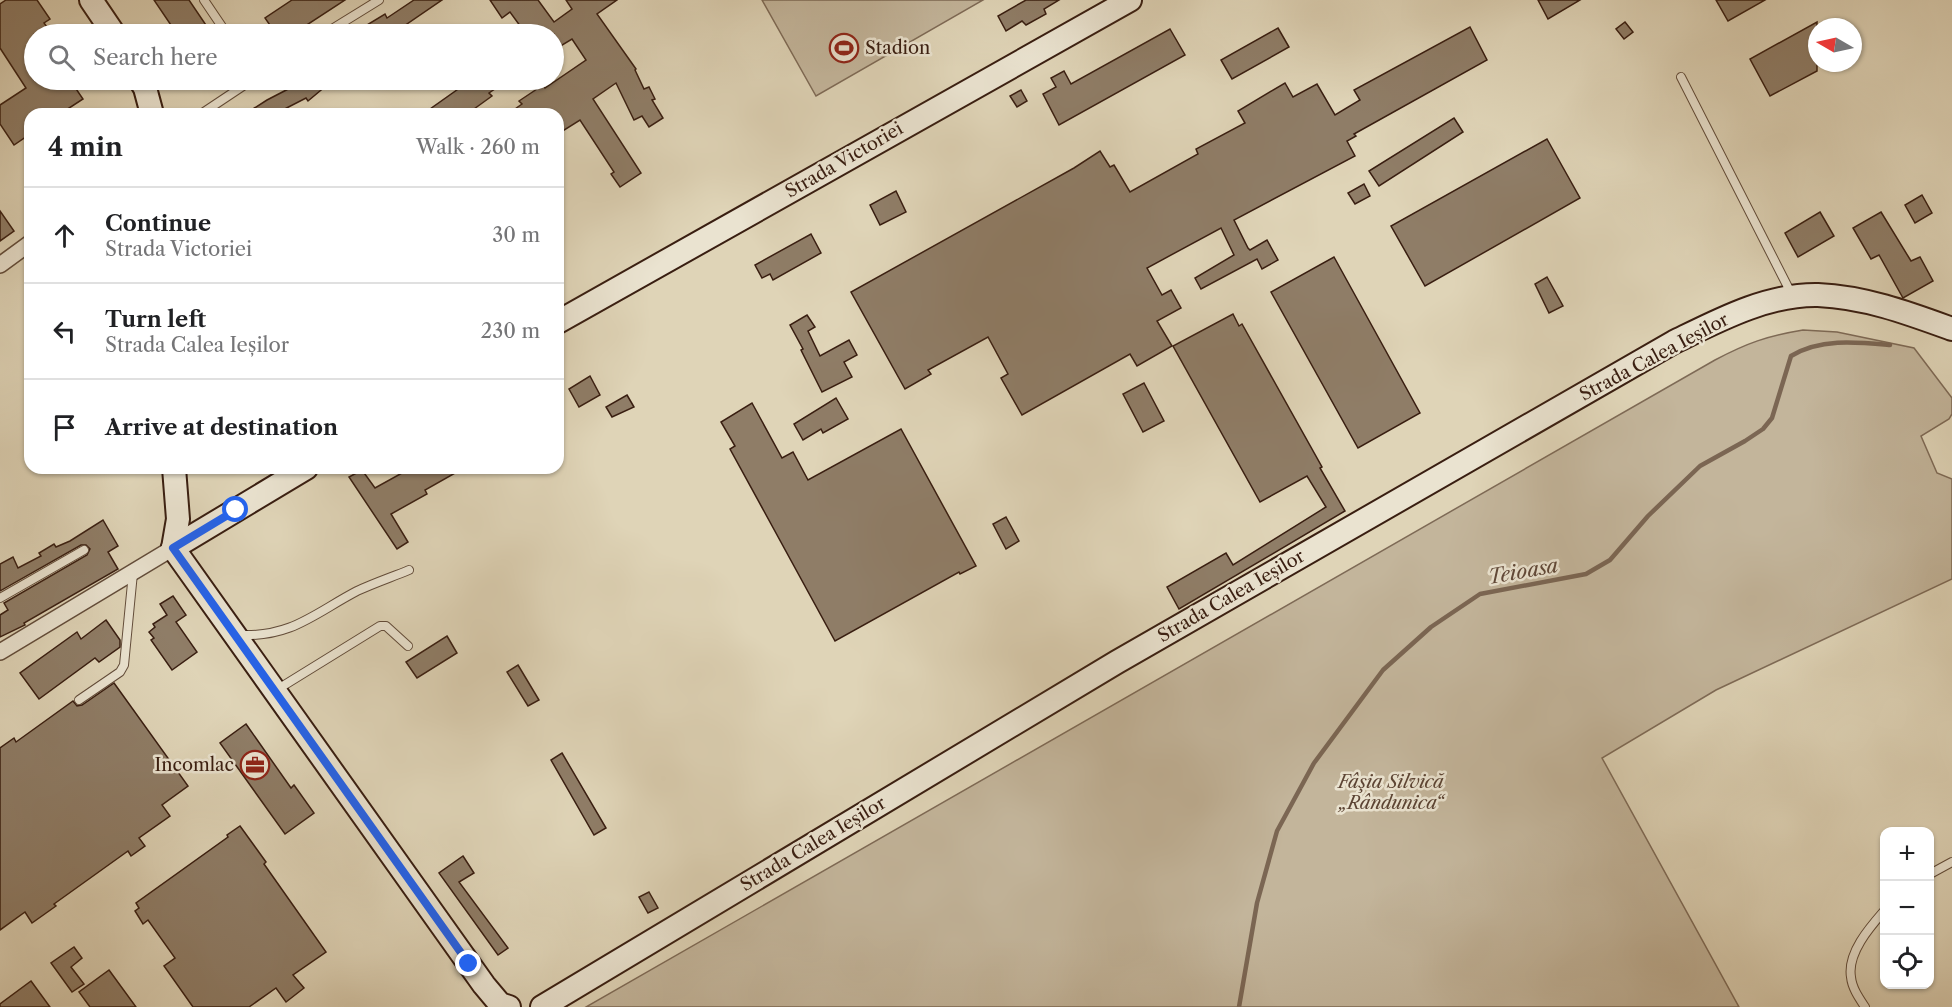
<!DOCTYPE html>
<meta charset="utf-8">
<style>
:root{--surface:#fff;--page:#f6f6f6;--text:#202124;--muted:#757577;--line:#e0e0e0}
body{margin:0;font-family:"Libre Caslon Text",serif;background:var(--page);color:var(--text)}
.controls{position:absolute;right:18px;bottom:18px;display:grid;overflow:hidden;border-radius:12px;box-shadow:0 2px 4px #0004}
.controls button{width:54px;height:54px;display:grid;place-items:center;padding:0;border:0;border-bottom:2px solid var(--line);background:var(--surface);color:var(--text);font:30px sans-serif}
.compass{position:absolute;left:1808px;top:18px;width:54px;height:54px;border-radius:50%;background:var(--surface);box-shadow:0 2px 4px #0004;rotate:279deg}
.stop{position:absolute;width:18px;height:18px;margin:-14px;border:4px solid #2563eb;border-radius:50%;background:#fff}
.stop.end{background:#2563eb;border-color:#fff;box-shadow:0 2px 6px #0008}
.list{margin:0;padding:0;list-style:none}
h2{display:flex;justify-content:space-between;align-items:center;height:78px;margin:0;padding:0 24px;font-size:26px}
h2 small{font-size:20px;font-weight:400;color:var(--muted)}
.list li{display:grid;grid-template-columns:39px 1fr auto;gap:18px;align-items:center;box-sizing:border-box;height:96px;padding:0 24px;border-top:2px solid var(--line)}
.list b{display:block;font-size:22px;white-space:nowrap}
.list p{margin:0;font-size:20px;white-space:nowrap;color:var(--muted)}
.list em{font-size:20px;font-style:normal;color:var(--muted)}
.icon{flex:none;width:33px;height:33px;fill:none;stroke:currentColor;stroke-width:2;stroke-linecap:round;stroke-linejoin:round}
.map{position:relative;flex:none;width:1952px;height:1007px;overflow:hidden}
.search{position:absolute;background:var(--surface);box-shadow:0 2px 4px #0004;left:24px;top:24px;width:540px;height:66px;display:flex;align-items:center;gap:15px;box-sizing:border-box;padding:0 21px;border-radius:33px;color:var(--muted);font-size:22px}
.panel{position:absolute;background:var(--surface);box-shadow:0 2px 4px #0004;left:24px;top:108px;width:540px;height:366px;border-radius:18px}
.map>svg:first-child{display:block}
.green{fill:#c3b59b;stroke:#7e6a56;stroke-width:1.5}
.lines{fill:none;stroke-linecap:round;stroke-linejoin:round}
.stream{stroke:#7b6653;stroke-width:4.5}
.building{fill:#8f7d67;stroke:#391e11;stroke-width:1.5}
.lane-casing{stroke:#624c3a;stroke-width:10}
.street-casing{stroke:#624c3a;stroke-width:18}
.secondary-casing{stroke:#391e11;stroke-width:26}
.lane{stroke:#eae3d0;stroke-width:8}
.street{stroke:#eae3d0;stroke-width:15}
.secondary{stroke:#eae3d0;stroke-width:22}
.route{stroke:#2563eb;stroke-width:8}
.labels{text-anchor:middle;stroke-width:5;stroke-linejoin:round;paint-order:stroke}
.poi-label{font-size:18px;fill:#391e11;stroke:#eae3d0;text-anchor:start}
.street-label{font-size:18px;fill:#391e11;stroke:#eae3d0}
.park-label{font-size:18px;font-style:italic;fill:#5c4434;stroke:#eae3d0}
.water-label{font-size:20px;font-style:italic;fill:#604838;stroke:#eae3d0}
</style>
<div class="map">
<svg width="1952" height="1007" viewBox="0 0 1952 1007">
<rect width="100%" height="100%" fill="#dfd4b7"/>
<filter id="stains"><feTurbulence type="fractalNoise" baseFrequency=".00333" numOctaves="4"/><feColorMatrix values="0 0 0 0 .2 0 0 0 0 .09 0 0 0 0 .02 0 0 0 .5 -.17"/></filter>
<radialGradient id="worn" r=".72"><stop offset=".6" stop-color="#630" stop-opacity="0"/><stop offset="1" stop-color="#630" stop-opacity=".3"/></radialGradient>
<g class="green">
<path d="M762,0h221l-167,96z"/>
<path d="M1803,330l34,2 77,16 38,50v16l-3,5 -28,17 16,37 15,6v100l-236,111 -114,68 137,249h-1153l1129,-647c32,-17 52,-24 88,-30z"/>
</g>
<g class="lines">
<path class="stream" d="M1239,1007l18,-104 20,-72 37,-68 69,-93 48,-43 49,-33 106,-20 24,-14 38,-44 52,-50 45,-25 18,-12 9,-11 19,-62c29,-18 66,-14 99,-11"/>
</g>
<g class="building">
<path d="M6,0h31l13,19 -6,4 8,11h-18v46h36l13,19 -23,15h-30v20l-16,11 -14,-21v-19l26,-17 -26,-40v-44z"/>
<path d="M154,0h35l23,34h-35z"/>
<path d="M292,0h53l-52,34h-17l-11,-16z"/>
<path d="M414,0h28l-41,28 -1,-1 -13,7h-35l33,-20 2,4z"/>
<path d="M490,0h48l16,22 18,-13 -6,-9h51l-20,14 39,55 -1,1 9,19 5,-2 6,12 -3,1 11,18 -14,9 -7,-11 -8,4 -18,-37 -23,16 48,74 -21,14 -9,-13 3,-2 -34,-52 -22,14v-20h-50l14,-10 -3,-3 24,-16 2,3 41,-28 -14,-21 -18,11v-16h-28l-16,-22 -8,6z"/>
<path d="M1026,0h33l-15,9 2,5 -20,11 -4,-4 -16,10 -8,-15z"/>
<path d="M1538,0h42l-32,19z"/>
<path d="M1716,0h49l-37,21z"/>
<path d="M1625,22l8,10 -9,7 -8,-10z"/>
<path d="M1817,22v49l-47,25 -20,-37z"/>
<path d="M1470,27l17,33 -133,74 2,2 -9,5 8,15 -121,64 14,28 2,2 17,-10 11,20 -16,9 -5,-10 -56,30 -6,-11 39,-23 -13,-27 -74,40 15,27 9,-5 10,18 -24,13 15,25 -35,20 -7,-12 -108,61 -21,-37 7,-4 -20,-37 -60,33 3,4 -26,15 -54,-97 223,-124 26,-17 10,16 4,-2 16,27 68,-38 -2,-5 49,-26 -7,-12 47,-28 8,14 24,-13 18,31 25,-15 -6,-10z"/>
<path d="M1278,28l11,19 -57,32 -11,-19z"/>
<path d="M1170,29l15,26 -126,70 -16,-31 13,-7 -5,-9 13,-7 7,13z"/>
<path d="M302,80h31l-25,21 -2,-3 -31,16h-30l22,-14 27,-14z"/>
<path d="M471,80h37l-19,13 3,3 -25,18h-44z"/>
<path d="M1021,90l6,11 -10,6 -7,-11z"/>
<path d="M1454,118l9,14 -84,54 -10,-15z"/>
<path d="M1547,139l33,59 -155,88 -34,-60z"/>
<path d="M1364,184l6,12 -15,8 -7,-11z"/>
<path d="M896,191l10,21 -26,13 -10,-20z"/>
<path d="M1922,195l10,18 -17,10 -10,-18z"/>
<path d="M0,211l14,20 -14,10z"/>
<path d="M1820,212l14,24 -36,21 -13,-24z"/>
<path d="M1881,212l30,49 9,-4 13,24 -30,17 -24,-43 -8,4 -18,-31z"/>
<path d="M811,234l10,19 -48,27 -3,-6 -8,4 -7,-13z"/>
<path d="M1334,257l86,156 -62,35 -87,-156z"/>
<path d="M1547,277l16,29 -14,7 -14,-29z"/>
<path d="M1233,314l6,12 3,-2 80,143 -2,1 25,43 -166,98 -12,-22 59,-34 7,12 93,-58 -19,-31 -47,26 -87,-156z"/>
<path d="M807,315l8,12 -7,4 12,25 29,-16 8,15 -13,7 8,15 -30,15 -21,-42 2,-1 -13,-24z"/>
<path d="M590,376l10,19 -21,12 -10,-18z"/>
<path d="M1144,383l20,38 -21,11 -20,-38z"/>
<path d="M627,395l7,12 -22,10 -6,-10z"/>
<path d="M836,398l12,21 -25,14 -2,-4 -18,11 -9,-16z"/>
<path d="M752,403l30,55 11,-6 15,28 93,-51 75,137 -16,8 -1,-2 -124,69 -105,-192 5,-3 -14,-24z"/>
<path d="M411,468h53l-39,22 2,4 -36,20 17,28 -11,7 -48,-72 13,-7 13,18z"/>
<path d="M1006,517l13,24 -13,8 -13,-25z"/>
<path d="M103,520l15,26 -10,6 10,17 -94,54 1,2 -25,12v-22l8,-5 -4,-7 83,-48 3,-6 -4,-4h-5l-81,46v-27l13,-7 5,11 23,-12 -2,-3 15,-9 2,3 14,-6z"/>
<path d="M173,596l13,19 -10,7 21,30 -25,18 -21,-30 3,-2 -5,-6 6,-5 -2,-3 14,-9 -7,-11z"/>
<path d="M106,620l14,20v7l-21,15 -4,-4 -56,41 -19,-26 57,-41 4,7z"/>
<path d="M447,636l10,17 -40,25 -11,-16z"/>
<path d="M518,665l21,35 -11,6 -21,-34z"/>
<path d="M114,683l74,103 -26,19 8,11 -31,22 6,8 -14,10 -3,-5 -74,53 2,2 -24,17 -7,-11 -25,18v-182l14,-10 2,4 57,-41 4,5 5,-1z"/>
<path d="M246,724l45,64 3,-3 20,28 -29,21 -65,-91z"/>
<path d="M562,753l44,75 -12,7 -43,-75z"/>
<path d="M240,826l26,36 -2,2 62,88 -33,23 11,13 -18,14 -10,-14 -27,19h-56l-29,-41 11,-8 -27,-38 -5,4 -8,-13 4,-3 -3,-5 92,-66 -1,-2z"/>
<path d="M463,856l11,17 -15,9 49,66 -10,7 -59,-82z"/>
<path d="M649,892l9,16 -10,5 -9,-16z"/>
<path d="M74,947l8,11 -11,9 13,17 -12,8 -21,-29z"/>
<path d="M109,970l27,37h-46l-11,-15z"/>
<path d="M31,981l19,26h-50v-3z"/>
</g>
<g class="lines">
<g class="lane-casing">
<g id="lane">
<path d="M204,0l23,34"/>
<path d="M324,34l55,-34"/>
<path d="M1681,77l111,218"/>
<path d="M201,114l51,-34"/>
<path d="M0,598l84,-48"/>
<path d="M241,635c51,2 74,-22 116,-44 17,-8 35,-14 52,-21"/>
<path d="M278,689l102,-63h6l22,20"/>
<path d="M79,700l41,-28 4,-7 9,-92"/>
<path d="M1930,874l22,-12"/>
<path d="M1865,1007c-6,-9 -13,-19 -14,-30 -4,-24 19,-50 33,-66"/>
</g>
</g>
<g class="street-casing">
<g id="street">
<path d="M0,265l30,-22"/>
<path d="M0,652l173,-104"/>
</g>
</g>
<g class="secondary-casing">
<g id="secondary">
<path d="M91,0l23,34"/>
<path d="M140,80l5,8 7,26"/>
<path d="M558,322l572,-322"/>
<path d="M173,548l311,437 16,19 9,3"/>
<path d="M173,548l133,-80"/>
<path d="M173,548l5,-29 -4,-51"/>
<path d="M542,1007l575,-345 557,-320c43,-21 93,-48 144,-47 47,2 90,18 134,34"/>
</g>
</g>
<use href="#lane" class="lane"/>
<use href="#street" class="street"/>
<use href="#secondary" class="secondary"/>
</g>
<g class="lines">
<path class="route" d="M236,510l-63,38 296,416"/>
</g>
<defs>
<g id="stadium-ring" transform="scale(1.5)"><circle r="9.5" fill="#eae3d0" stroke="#8f2418" stroke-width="1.5"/><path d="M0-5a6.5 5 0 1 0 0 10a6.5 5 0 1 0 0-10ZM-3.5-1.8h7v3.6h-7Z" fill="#8f2418"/></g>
<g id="office-ring" transform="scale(1.5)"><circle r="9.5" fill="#eae3d0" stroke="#8f2418" stroke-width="1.5"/><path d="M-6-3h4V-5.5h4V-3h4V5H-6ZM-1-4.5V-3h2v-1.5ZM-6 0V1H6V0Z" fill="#8f2418"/></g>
</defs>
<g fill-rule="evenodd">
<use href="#stadium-ring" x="844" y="48"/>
<use href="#office-ring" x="255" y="765"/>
</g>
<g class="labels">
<g class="poi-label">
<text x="865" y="54">Stadion</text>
<text x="234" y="771" text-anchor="end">Incomlac</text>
</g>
<g class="street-label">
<text transform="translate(844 160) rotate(-30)" y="6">Strada Victoriei</text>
<text transform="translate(1654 357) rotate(-28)" y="6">Strada Calea Ieșilor</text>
<text transform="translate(1231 596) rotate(-30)" y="6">Strada Calea Ieșilor</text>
<text transform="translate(813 844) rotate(-31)" y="6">Strada Calea Ieșilor</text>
</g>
<g class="park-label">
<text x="1391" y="788">Fâşia Silvică<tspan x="1391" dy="21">„Rândunica“</tspan></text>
</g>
<g class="water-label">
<text transform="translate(1523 571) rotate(-10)" y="7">Teioasa</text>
</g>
</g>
<rect width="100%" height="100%" filter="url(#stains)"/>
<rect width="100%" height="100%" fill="url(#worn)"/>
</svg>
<div class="controls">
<button>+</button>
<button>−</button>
<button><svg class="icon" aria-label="locate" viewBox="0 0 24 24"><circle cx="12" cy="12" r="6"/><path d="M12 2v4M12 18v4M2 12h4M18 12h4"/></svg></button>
</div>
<svg class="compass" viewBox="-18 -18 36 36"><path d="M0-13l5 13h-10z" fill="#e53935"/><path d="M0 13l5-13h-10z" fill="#757577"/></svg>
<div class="stop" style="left:236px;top:510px"></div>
<div class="stop end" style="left:469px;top:964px"></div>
<div class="search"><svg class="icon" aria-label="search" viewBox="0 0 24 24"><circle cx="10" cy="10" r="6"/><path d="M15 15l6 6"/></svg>Search here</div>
<section class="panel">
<h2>4 min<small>Walk · 260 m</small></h2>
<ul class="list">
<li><svg class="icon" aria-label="ahead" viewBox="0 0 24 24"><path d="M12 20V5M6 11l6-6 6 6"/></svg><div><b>Continue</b><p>Strada Victoriei</p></div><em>30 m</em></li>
<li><svg class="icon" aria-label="left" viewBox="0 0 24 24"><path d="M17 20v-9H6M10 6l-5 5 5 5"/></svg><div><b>Turn left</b><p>Strada Calea Ieșilor</p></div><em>230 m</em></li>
<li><svg class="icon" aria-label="arrive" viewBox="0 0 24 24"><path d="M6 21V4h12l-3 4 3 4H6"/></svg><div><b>Arrive at destination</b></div></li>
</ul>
</section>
</div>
